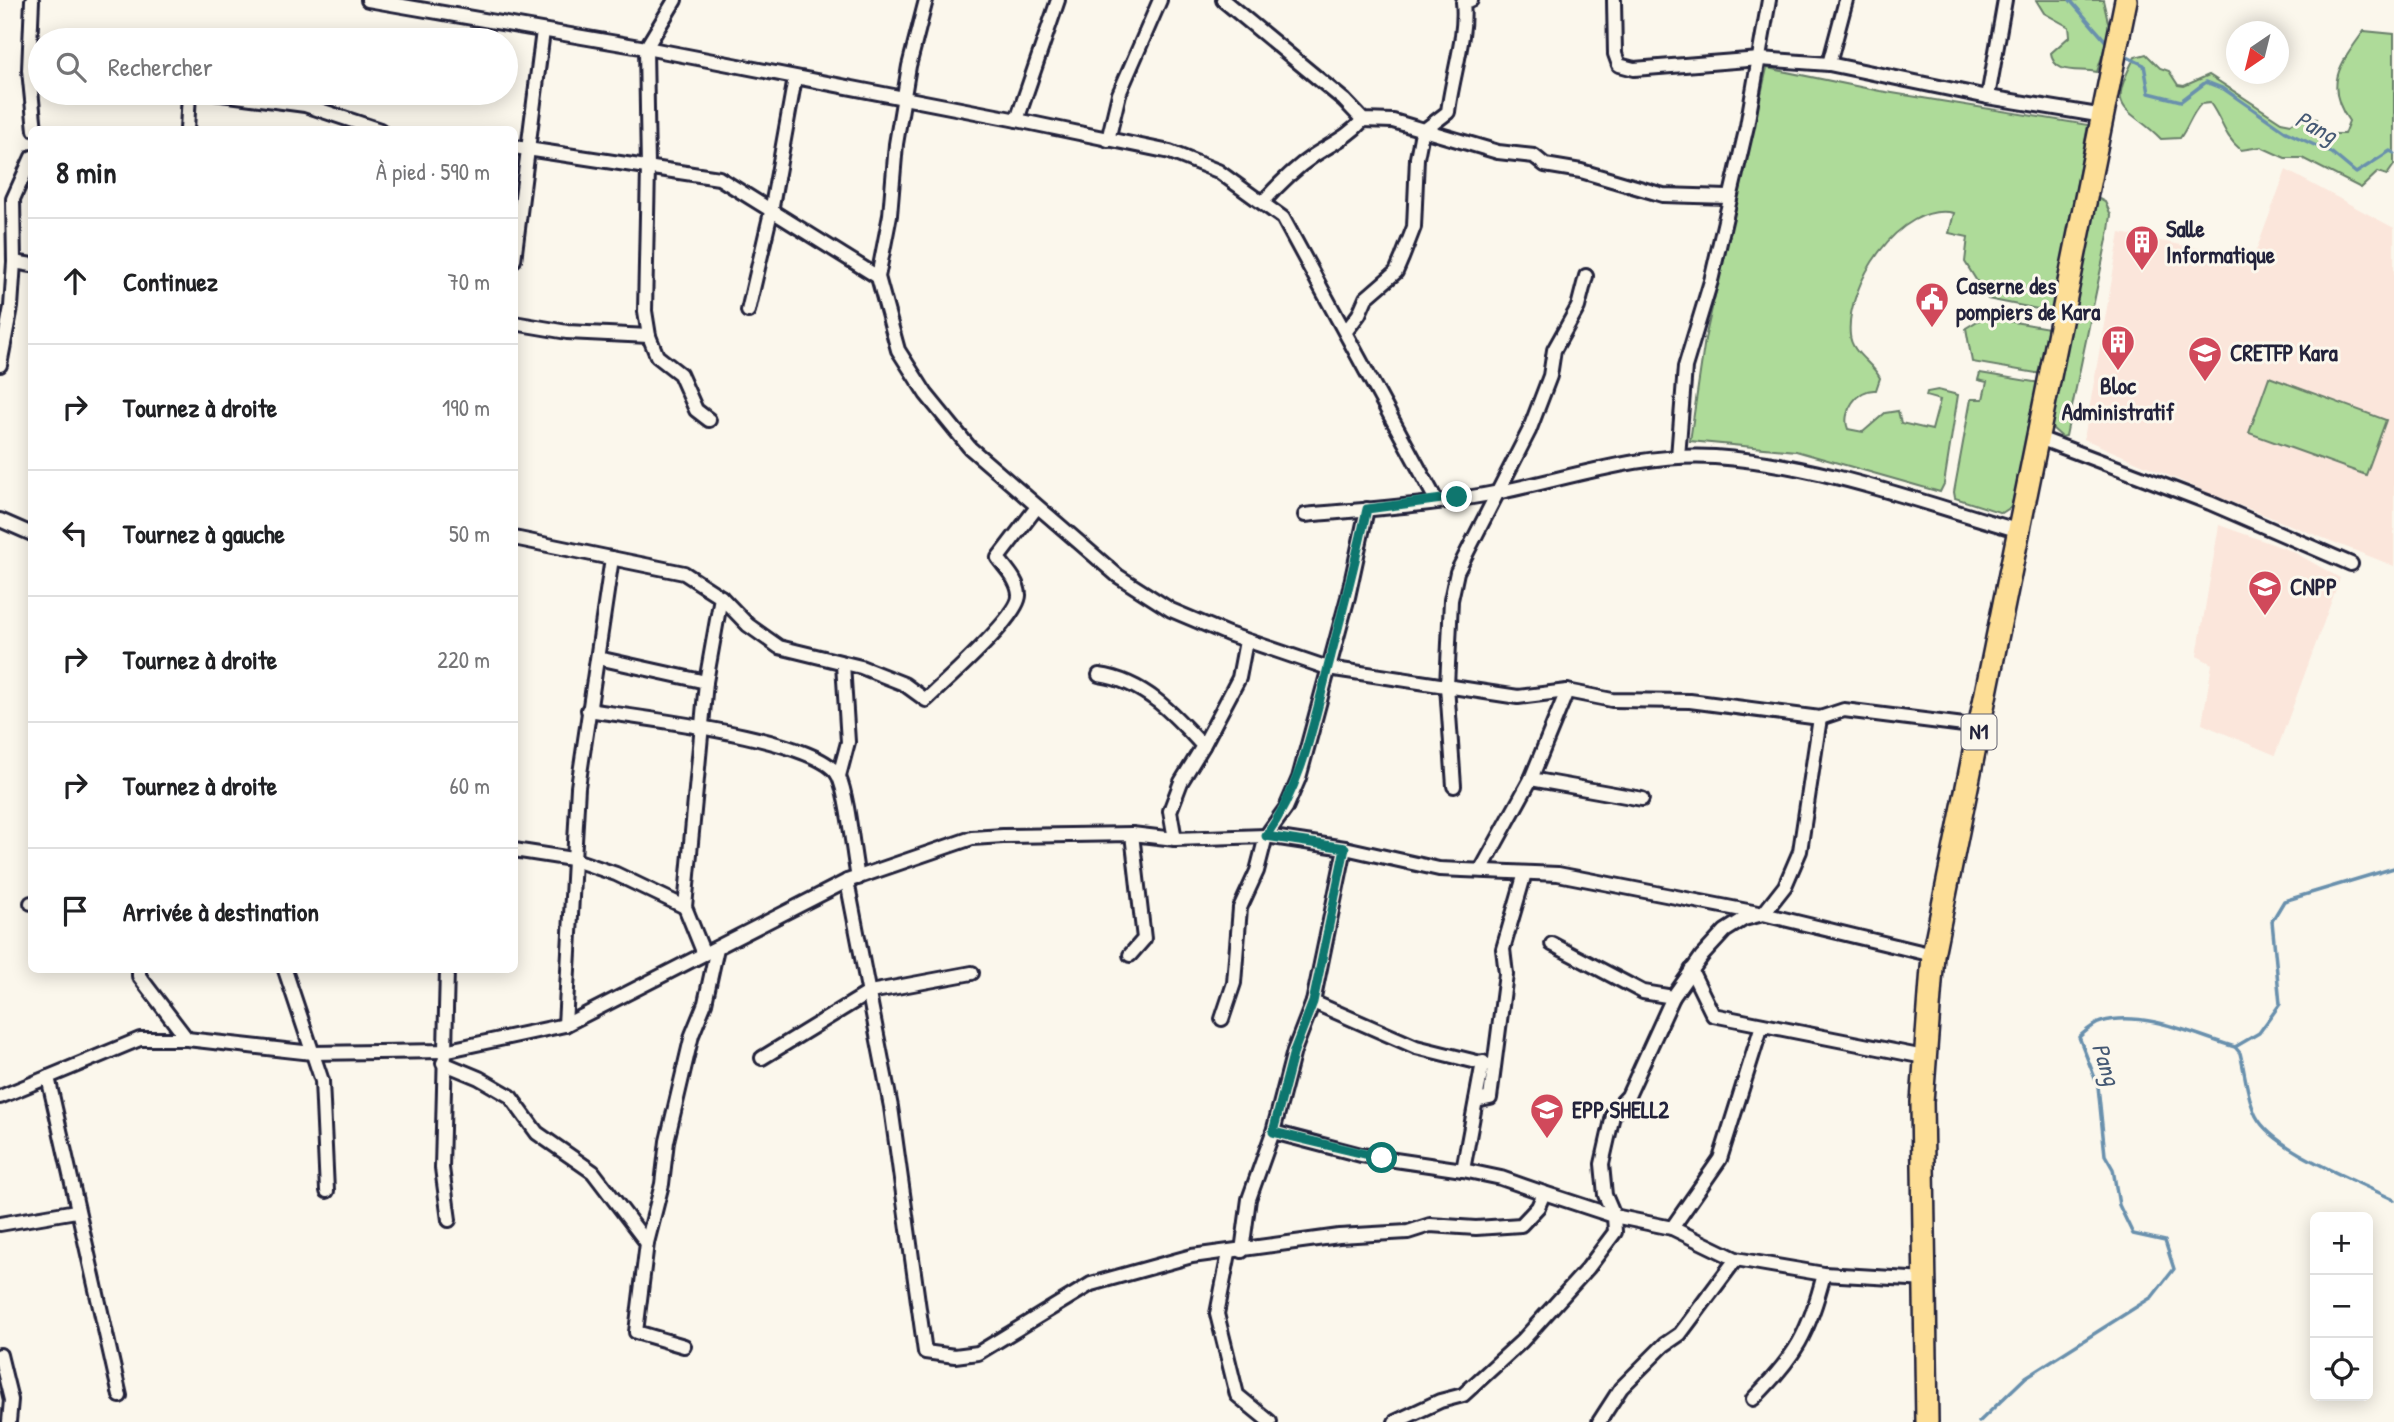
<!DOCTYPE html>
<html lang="fr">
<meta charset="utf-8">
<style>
:root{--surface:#fff;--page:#f6f6f6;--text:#202124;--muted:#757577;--line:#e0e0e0}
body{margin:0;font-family:"Patrick Hand",sans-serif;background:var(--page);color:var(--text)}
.controls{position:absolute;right:21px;bottom:21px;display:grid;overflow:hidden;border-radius:10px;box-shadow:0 4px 18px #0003}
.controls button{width:63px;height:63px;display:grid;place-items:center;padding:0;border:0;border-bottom:2px solid var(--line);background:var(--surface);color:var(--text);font:35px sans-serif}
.compass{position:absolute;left:2226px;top:21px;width:63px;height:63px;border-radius:50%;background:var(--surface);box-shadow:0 4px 18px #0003;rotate:215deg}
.stop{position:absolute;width:21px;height:21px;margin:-16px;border:5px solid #0f766e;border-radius:50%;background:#fff}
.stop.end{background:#0f766e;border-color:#fff;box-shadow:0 2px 7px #0008}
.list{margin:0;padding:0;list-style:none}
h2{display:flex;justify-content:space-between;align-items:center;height:91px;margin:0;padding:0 28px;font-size:30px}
h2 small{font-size:23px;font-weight:400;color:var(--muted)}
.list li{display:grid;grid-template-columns:46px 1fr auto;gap:21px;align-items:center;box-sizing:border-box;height:126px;padding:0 28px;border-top:2px solid var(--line)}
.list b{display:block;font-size:26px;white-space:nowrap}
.list em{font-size:23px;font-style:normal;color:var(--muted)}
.icon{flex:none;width:38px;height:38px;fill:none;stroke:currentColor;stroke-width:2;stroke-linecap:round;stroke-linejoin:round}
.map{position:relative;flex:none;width:2394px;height:1422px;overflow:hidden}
.search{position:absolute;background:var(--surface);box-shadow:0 4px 18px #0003;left:28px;top:28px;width:490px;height:77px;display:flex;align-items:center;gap:18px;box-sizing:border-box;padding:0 24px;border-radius:38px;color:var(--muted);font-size:26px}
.panel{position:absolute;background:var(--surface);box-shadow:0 4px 18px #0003;left:28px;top:126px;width:490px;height:847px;border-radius:10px}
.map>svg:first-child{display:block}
.built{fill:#fbe6db}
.green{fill:#aedb99;stroke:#687e6a;stroke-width:2}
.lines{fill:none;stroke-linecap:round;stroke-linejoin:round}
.stream{stroke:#6990ad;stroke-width:3.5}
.street-casing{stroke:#22223b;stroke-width:18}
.highway-casing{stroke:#22223b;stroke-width:26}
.street{stroke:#fbf7ec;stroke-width:12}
.highway{stroke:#fdde96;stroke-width:21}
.route{stroke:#0f766e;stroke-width:9}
.labels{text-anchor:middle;stroke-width:6;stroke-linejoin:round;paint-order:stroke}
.shield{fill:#fbf7ec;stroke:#636270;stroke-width:2}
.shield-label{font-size:21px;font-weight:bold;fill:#22223b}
.poi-label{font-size:23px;font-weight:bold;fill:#22223b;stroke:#fbf7ec;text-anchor:start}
.water-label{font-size:24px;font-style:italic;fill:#455974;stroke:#fbf7ec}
</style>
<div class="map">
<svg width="2394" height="1422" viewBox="0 0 2394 1422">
<rect width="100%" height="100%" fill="#fbf7ec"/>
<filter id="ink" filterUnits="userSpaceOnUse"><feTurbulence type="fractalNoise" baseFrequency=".0143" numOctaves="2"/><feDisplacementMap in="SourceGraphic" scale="14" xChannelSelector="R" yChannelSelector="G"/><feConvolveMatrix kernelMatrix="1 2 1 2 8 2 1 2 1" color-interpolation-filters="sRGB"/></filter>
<g filter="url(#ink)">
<g class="built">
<path d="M2286,170l108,58v338l-183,-72 -127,-55 36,-206 133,26z"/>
<path d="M2219,525l73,26 48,27 -65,177 -73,-31 10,-60 -15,-8z"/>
</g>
<g class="green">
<path d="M2036,0h67l7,31 -13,41c-18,-4 -43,4 -46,-19l19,-17 -1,-9 -25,-14z"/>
<path d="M2364,31l30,3v131l-7,10 -9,-3 -17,16 -59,-30h-17l-24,-11 -20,3c-18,-15 -18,-29 -31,-47l-9,1c-10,10 -12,22 -21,34l-19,1c-33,-34 -57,-25 -26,-82l11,-3 14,14 9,3 9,14 6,1 25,-11 72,47 10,2 9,-6 17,1 -4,17 14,2 7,-4h10l5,-13c-26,-37 -8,-58 15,-90z"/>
<path d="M1767,68l113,23 208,34 -35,187 -65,-13 -23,-37 3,-25 -19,-4 5,-20c-55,-12 -109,74 -104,122 1,18 23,28 30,43l-4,12c-19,-2 -35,23 -28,39l15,3 22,-19 13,-2 3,12 31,7 8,-30 -14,-4 1,-4 11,-2 20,5 -14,89 -4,8 -144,-41 -106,-10 15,-102z"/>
<path d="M2099,199l6,3 6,13 -2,15 -43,206 -4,1 -10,-9 -1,-9 44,-216z"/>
<path d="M1984,317l65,11 -7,46 -70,-12 -6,-34z"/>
<path d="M1980,373l60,10 -27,117 -2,7 -9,6 -47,-15 -1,-6 17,-93h12l4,-17 -9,-2z"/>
<path d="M2269,377l117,43 -20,55 -117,-42z"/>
</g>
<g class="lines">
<g class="stream">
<path d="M2070,0l39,45"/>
<path d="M2121,54l23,11 5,28 32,8 25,-19 18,7 62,43 46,21 24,20 34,-22 4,2"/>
<path d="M2235,1047l5,6c5,19 7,45 16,63 18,35 102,65 138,84"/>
<path d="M1979,1422l47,-45 126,-80 22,-28 -9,-28 -32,-7 -14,-29 -6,-36 -8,-14 -7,-69 -19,-49c6,-5 14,-13 22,-15 44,-12 93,13 134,25l24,-14 21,-29 -8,-83 12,-20 110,-33"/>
</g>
<g class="street-casing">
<g id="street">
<path d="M32,0l-3,70 6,60"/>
<path d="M368,0l278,48 371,72 153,32 48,19 65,47 153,282"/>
<path d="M675,0l-29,48 2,120 -3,143 4,25 8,20 23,18 16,36 13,10"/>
<path d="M926,0l-17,66 -13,78 -6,71 -12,62 20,73 28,44 44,54 148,128 53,34 57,24 100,34 190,29 49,-6 45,9 78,1 130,17 24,-8 136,17"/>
<path d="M1223,0l121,100 19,20 30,1 105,31 36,4 11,9 36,6 82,24 65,2"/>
<path d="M1614,0l1,54 4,11 15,4 126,-10 69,5 159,33 116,19"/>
<path d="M1829,64l17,-64"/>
<path d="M214,93l91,12 75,25"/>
<path d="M1988,97l17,-97"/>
<path d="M1017,120l41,-120"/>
<path d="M187,130l2,-37"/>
<path d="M1108,140l11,-46 41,-94"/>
<path d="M514,147l205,31 159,99"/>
<path d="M1263,202c15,-17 31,-33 50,-46 18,-12 35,-19 50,-36"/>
<path d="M514,260l29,-229"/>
<path d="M14,262l18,3"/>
<path d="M748,311l23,-99 24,-134"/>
<path d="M514,323l53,9 82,4"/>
<path d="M1347,330l12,-16 7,-16 30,-26 6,-14 12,-31 3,-69 5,-26 26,-20c4,-35 19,-77 15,-110l8,-2"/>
<path d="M0,365l11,-58 3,-45 -1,-63 19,-42"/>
<path d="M2039,438l171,65 141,61"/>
<path d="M1678,457l7,-90 26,-86 36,-155 22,-126"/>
<path d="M1305,515c65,-6 131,-10 195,-23 70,-14 143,-40 215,-35 104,7 205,45 305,74"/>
<path d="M0,520l32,14"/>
<path d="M514,538l170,35 37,24 27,28 31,22 82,20 43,17 22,16c18,-18 94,-84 93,-105 -1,-15 -13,-26 -21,-37l39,-51"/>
<path d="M598,658l108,24"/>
<path d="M1099,675c45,6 75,39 104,71l-22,36 -11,29 5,28"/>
<path d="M588,710c45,7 234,28 251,67 9,20 14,76 19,101"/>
<path d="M1203,746l36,-68 7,-37"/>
<path d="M839,776l9,-34 -5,-78"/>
<path d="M1531,779l111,20"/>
<path d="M1454,786l-7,-100 4,-86 6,-28 72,-141 21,-55 4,-26 24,-43 8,-31"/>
<path d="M514,850l58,9 44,15 69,33"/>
<path d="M1481,870l50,-91 36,-88"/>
<path d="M847,881l44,226 34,245 30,4 23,-3 113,-69 101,-28 147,-20 69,-4 22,-7 46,3 45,-3 17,-18 6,-14 70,23 58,12 64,31 88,15 103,6"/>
<path d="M31,903h1"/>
<path d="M1552,944l91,48 30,5"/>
<path d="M704,954l-19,-47 21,-225 15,-85"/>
<path d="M1130,955l14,-16 -12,-105"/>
<path d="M139,970v6l48,63"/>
<path d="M285,970l37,111 5,110"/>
<path d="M447,970l-5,198 7,52"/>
<path d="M1691,970l22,45 211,42"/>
<path d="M1313,1002l103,45 73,18"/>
<path d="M1222,1019l12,-36 6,-75 17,-37 9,-35 20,-28 13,-30 49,-181 19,-88"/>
<path d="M565,1025l13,-238 34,-229"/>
<path d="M762,1058l108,-66 102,-19"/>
<path d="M443,1063l36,15 31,18 27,37 56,39 54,71"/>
<path d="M48,1077l72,319"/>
<path d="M0,1097l140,-58h47l125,14 132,-2 121,-26 282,-144 125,-43 31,-2 129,-2 43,5 91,-3 79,12 94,21 119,5 205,40 170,41"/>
<path d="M1476,1101l14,-3 16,-124 -3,-25 22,-76"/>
<path d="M1273,1132l21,-81 19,-49 32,-154"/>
<path d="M1463,1170l38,8 43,15"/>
<path d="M0,1224l76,-13"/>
<path d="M1672,1228l48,-69 42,-134"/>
<path d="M1242,1251l7,-52 24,-67 88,23 102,15 20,-108"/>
<path d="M1229,1253l-12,61 20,81 33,27"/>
<path d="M684,1346l-48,-14 11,-89 15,-59 5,-43 25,-106 13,-32 12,-55"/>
<path d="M0,1355l11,45 -2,22"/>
<path d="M1753,1399c43,-43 56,-66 71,-125"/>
<path d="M1395,1422l45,-21 23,-6 59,-54 66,-73 27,-36 -1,-16 -9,-21 -3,-31 12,-53 14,-15 45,-99 29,-41 23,-25 19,-12 19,-5 22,-28 15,-35 20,-133"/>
<path d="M1599,1422l22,-34 43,-43 16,-11 56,-75"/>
</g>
</g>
<g class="highway-casing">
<path id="highway" d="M1927,1422l-5,-320 11,-147 193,-955"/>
</g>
<use href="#street" class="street"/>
<use href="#highway" class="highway"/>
</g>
</g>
<g class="lines" filter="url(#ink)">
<path class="route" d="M1382,1158l-109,-26 21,-81 19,-49 32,-154 -79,-12c35,-50 46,-106 61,-165 14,-54 28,-107 40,-162l90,-12"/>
</g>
<defs>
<g id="building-pin" transform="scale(1.75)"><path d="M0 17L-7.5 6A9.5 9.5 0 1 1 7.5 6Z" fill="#d1495b" stroke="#fbf7ec"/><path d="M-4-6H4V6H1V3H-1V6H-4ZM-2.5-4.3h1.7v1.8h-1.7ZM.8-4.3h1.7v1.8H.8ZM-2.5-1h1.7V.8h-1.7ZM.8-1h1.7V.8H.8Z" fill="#fff"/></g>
<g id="civic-pin" transform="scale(1.75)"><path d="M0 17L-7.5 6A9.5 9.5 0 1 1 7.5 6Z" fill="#d1495b" stroke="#fbf7ec"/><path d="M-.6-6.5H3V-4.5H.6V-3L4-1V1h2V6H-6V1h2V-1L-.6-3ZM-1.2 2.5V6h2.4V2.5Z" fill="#fff"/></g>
<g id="school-pin" transform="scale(1.75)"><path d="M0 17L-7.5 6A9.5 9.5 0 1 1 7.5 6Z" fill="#d1495b" stroke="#fbf7ec"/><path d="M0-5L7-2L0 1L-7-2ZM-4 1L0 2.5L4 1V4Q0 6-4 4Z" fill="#fff"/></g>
<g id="university-pin" transform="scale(1.75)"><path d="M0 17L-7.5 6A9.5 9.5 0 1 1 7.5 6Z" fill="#d1495b" stroke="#fbf7ec"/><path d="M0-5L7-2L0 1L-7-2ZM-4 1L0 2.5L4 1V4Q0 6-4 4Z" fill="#fff"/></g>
</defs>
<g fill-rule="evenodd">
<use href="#building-pin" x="2142" y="242"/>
<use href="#civic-pin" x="1932" y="299"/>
<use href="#building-pin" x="2118" y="342"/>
<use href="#school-pin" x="2205" y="353"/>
<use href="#university-pin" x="2265" y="587"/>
<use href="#school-pin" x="1547" y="1110"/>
</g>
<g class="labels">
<rect class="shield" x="1961.5" y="714.5" width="35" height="35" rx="5"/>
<g class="shield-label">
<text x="1979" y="739">N1</text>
</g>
<g class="poi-label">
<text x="2166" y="237">Salle<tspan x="2166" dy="26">Informatique</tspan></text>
<text x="1956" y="294">Caserne des<tspan x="1956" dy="26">pompiers de Kara</tspan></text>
<text x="2230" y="361">CRETFP Kara</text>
<text x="2118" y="394" text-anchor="middle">Bloc<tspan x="2118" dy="26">Administratif</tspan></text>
<text x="2290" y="595">CNPP</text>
<text x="1572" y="1118">EPP SHELL2</text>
</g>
<g class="water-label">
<text transform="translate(2316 127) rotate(27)" y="8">Pang</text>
<text transform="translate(2106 1064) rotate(72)" y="8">Pang</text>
</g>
</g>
</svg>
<div class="controls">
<button>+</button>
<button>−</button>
<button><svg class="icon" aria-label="locate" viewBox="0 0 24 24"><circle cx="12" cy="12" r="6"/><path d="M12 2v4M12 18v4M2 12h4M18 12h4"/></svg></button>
</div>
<svg class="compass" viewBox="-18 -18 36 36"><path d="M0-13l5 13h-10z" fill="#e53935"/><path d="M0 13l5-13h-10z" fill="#757577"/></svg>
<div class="stop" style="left:1382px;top:1158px"></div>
<div class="stop end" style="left:1457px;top:497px"></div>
<div class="search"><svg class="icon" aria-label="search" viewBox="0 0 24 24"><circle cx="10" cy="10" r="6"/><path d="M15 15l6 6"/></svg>Rechercher</div>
<section class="panel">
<h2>8 min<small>À pied · 590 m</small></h2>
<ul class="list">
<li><svg class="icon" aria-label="ahead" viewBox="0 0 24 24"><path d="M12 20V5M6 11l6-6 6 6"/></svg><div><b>Continuez</b></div><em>70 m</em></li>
<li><svg class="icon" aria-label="right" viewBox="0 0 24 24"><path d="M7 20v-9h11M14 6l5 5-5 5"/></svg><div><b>Tournez à droite</b></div><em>190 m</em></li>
<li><svg class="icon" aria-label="left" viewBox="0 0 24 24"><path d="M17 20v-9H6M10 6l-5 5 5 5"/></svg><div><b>Tournez à gauche</b></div><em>50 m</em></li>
<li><svg class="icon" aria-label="right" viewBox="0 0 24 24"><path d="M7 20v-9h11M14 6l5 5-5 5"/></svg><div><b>Tournez à droite</b></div><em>220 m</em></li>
<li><svg class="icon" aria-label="right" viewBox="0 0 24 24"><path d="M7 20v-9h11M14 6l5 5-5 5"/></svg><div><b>Tournez à droite</b></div><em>60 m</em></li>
<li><svg class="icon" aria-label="arrive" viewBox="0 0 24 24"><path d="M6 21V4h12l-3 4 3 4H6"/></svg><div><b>Arrivée à destination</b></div></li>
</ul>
</section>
</div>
